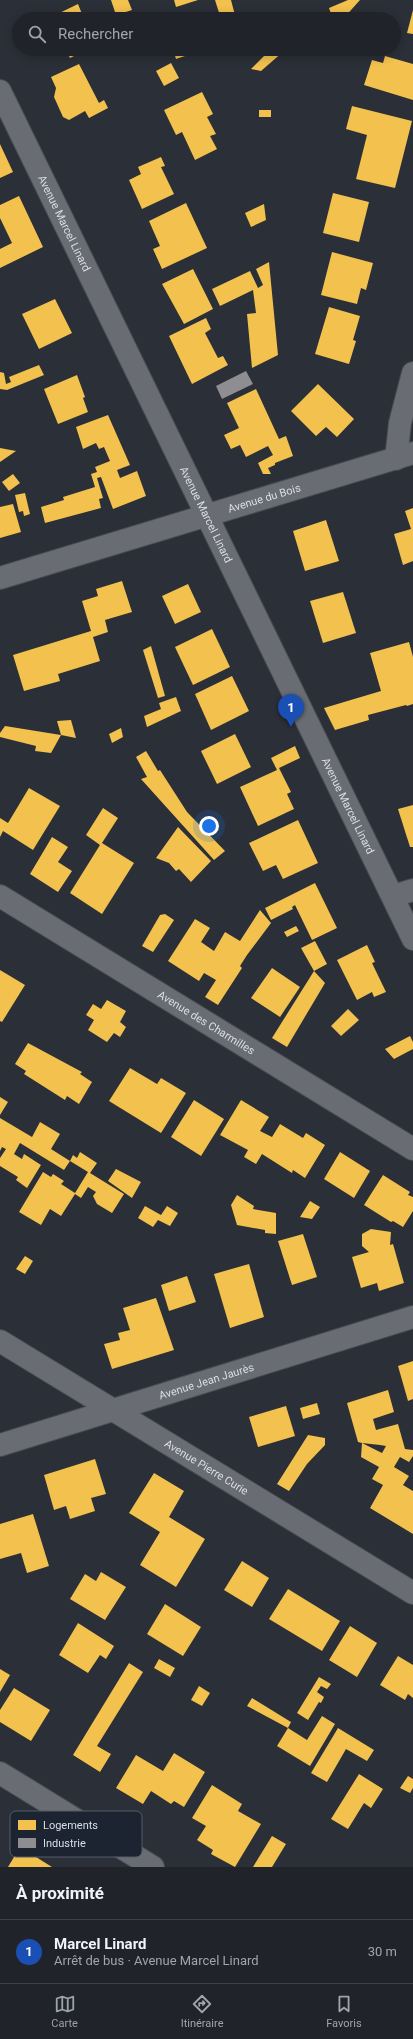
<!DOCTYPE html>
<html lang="fr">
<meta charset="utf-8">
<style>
:root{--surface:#202329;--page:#282b31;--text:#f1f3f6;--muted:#a2a4a8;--line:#3d4046;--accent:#9ca1aa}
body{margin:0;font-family:Roboto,sans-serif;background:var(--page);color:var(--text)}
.you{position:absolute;left:209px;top:826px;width:14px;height:14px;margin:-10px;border:3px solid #fff;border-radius:50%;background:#1a73e8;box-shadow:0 0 0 6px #1a73e833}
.badge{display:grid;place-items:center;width:26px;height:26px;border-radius:50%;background:var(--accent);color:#fff;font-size:13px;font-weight:700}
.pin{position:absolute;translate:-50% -33px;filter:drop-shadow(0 1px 2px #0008)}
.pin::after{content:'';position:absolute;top:21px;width:14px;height:12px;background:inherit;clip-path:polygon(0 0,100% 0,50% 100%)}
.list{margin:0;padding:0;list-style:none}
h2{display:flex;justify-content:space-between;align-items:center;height:52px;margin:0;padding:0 16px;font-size:17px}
h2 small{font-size:13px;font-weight:400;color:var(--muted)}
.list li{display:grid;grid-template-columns:26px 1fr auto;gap:12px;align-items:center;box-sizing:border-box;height:64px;padding:0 16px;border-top:1px solid var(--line)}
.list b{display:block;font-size:15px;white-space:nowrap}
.list p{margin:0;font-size:13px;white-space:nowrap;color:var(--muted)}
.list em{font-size:13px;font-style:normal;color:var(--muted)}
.icon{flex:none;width:22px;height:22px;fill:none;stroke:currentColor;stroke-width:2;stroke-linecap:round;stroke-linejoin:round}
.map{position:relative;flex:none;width:413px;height:1867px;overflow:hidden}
.search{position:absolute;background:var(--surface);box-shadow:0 2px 10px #0003;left:12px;right:12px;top:12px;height:44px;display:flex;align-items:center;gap:10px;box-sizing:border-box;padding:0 14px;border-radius:22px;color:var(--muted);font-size:15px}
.sheet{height:116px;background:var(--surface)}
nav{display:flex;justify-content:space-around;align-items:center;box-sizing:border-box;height:56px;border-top:1px solid var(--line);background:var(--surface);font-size:11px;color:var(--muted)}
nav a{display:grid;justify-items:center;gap:2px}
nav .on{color:var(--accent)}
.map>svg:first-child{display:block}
.homes{fill:#f2c14e;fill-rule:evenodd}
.industry{fill:#8d8d92}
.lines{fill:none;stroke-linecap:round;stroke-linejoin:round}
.street-casing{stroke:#484b52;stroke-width:24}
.street{stroke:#696c72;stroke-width:22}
.labels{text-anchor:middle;stroke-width:4;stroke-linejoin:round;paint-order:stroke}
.street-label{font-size:11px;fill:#d9dee8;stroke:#1c2432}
.key{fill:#1c2432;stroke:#555c69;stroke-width:1}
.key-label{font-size:11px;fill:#d9dee8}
</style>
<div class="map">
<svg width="413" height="1867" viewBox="0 0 413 1867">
<rect width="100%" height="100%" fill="#2b2f37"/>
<g class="homes">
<path d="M111,0h17l4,10 -16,5z"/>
<path d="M174,0h24l-22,7z"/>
<path d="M215,0h16l5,19h-15z"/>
<path d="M348,0h12l-17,19h-10l-4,-11z"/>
<path d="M78,4l6,15h-37z"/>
<path d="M413,10v24l-6,-1z"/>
<path d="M307,15l16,3 -1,1h-16z"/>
<path d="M58,49h30l-18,9 -4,-8 -6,3z"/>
<path d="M173,49h17l1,5 -15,5z"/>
<path d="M258,49h24l2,2 -23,20 -10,-2 13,-13z"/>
<path d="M363,49h19l-1,5z"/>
<path d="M385,56l28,8v36l-49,-15 8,-25 11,3z"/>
<path d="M171,63l8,15 -15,8 -8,-15z"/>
<path d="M79,64l20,39 5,-3 4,8 -19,10 -4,-7 -16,9 -6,-3 -9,-20 2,-9 -5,-11z"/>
<path d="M202,92l11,22 -6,3 9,17 -6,2 7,13 -22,11 -13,-28 -6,3 -12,-25z"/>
<path d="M352,106l60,15 -17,67 -39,-9 11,-44 -21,-6z"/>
<rect x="259" y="110" width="12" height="7"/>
<path d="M0,144l13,28 -13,6z"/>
<path d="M161,157l4,9 -4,1 13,27 -32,15 -13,-29 12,-6 -3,-7z"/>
<path d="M333,193l36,9 -10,40 -36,-9z"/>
<path d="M19,196l24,51 -43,21v-19l12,-6 -12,-25v-13z"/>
<path d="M186,203l21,45 -45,21 -9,-20 7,-3 -11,-25z"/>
<path d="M264,204l2,16 -15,7 -6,-14z"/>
<path d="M332,252l41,11 -7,27 -5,-2 -4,16 -36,-9z"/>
<path d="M269,262l9,93 -26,13 -5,-54 9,-1 -3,-23 -33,16 -8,-17 38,-18 8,17 5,-3 -7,-16z"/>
<path d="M193,269l20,40 -29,15 -22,-40z"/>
<path d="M55,299l17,34 -33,16 -17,-35z"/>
<path d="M329,307l31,9 -7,24 3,1 -7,23 -34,-10z"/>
<path d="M206,318l5,11 -6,4 13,25 5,-2 5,9 -36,19 -23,-48z"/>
<path d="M39,365l5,10 -37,15 -7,-1v-17l4,1 2,11 5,-2 -2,-5z"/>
<path d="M77,375l8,22 -2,1 5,14 -30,12 -14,-35z"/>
<path d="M318,384l36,35 -17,18 -11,-10 -10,9 -25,-25z"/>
<path d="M256,389l23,50 7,-3 7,20 -18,7v2l-7,3 3,6h-8l-5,-11 15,-8 -5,-9 -22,11 -6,-12 -9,4 -7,-14 15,-7 -12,-25z"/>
<path d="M108,415l22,50 -13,5 3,8 17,-7 9,25 -33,13 -12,-32 -4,1 6,20 -4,1 2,9 -56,15 -4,-16 23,-7 -1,-3 32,-10 -4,-13 6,-2 -2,-5 15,-6 -6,-14 -5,2 -3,-6 -13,6 -7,-22z"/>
<path d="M0,448l16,3 -16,11z"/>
<path d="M13,474l7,9 -11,8 -7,-9z"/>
<path d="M25,493l5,21 -6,2 -1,-5 -4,1 -4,-17z"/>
<path d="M13,504l8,28 -21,6v-31z"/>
<path d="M413,508v53l-10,4 -9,-31 17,-5 -6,-18z"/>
<path d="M326,520l13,41 -34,10 -12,-40z"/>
<path d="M122,581l10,31 -27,8 3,12 -15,5 7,24 -42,13 2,7 -36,10 -11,-36 78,-24 -9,-30 16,-5 -2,-7z"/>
<path d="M188,584l13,28 -26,12 -13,-28z"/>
<path d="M343,592l13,41 -33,10 -13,-42z"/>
<path d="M212,629l18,38 -37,18 -18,-38z"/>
<path d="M409,642l4,15v47l-6,2 -1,-1 -38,10 1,5 -34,10 -11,-22 57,-17 -11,-38z"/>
<path d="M151,646l14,50 -7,2 -15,-48z"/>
<path d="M232,676l17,35 -38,19 -16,-36z"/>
<path d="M176,697l5,14 -34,16 -3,-11 17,-7 -2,-6z"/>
<path d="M71,720l5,18 -15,-3 -4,-14z"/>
<path d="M5,726l56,9 -10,18 -16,-2 1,-5 -36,-9v-4z"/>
<path d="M121,728l2,9 -11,6 -3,-9z"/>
<path d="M235,734l16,33 -34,17 -16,-33z"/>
<path d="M295,746l5,12 -21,10 12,24 -4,2 7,15 -36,17 -18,-39 37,-17 -6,-12z"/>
<path d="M146,751l12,20 2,-1 27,42 38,39 -11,9 -73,-81 6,-2 -11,-20z"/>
<path d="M29,788l31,18 -27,44 -30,-19 -3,6v-19l8,5z"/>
<path d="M413,805v42h-3l-12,-38z"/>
<path d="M103,808l15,10 -16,25 32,20 -32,51 -32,-21 30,-48 -14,-10z"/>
<path d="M298,820l20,43 -35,16 -7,-14 -13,6 -14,-28z"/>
<path d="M178,827l33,34 -20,21 -12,-13 -3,2 -7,-8 -13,-5z"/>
<path d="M52,837l16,10 -10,15 14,9 -14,21 -28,-18z"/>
<path d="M315,883l22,45 -25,12 -17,-35 -3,2 1,2 -22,11 -6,-12z"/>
<path d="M260,910l11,13 -24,32 -7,11 2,2 -24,37 -13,-8 11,-17 -12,-7 -5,8 -31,-20 27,-42 15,9 -9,14 13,9 11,-19 15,9z"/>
<path d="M165,914l9,6 -21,32 -11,-6 18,-31z"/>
<path d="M296,926l3,5 -12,6 -3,-5z"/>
<path d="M315,941l12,23 -13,7 11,12 -38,64 -15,-9 42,-67 -13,-23z"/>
<path d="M367,945l8,17 -3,1 14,29 -12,5 -2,-5 -15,8 -20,-40z"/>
<path d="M272,968l28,19 -20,30 -29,-19z"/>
<path d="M0,970l25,15 -23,37 -2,-1z"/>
<path d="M107,1000l19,11 -6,11 6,5 -6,10 -6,-4 -7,9 -19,-12 6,-10 -8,-5 7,-11 8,5z"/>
<path d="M348,1009l11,11 -18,16 -10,-10z"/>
<path d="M410,1036l3,6v7l-19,10 -9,-10z"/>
<path d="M28,1043l54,29 -2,2 12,8 -13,22 -12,-8 -2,4 -41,-26 2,-3 -11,-7z"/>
<path d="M130,1068l27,16 4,-6 25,15 -25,40 -52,-32z"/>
<path d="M0,1097l8,5 -8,13z"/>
<path d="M194,1100l30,19 -23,37 -30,-19z"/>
<path d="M241,1100l28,17 -9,14 12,6 8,-13 23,14 3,-5 19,12 -20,33 -12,-8 -1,3 -30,-19 -6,10 -12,-7 4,-7 -28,-15z"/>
<path d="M0,1118l32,19 8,-15 20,12 -9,15 19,12 -6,9 -44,-27 -6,11 8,5 2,-5 17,11 -14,23 -11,-8 2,-3 -18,-11v-8l6,-9 -4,-2 -2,4z"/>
<path d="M80,1152l17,11 -7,10 34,21 -12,19 -15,-9 -4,-8 3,-4 -8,-5 -7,11 -6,-4 -14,22 -11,-7 -9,16 -22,-13 24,-40 8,5 2,-3 11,7 -3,3 14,9 13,-21 -18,-11 3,-6 4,3z"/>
<path d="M340,1152l30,19 -16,27 -30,-19z"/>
<path d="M116,1169l25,13 -9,16 -24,-17z"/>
<path d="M383,1175l27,17 -2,3 5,2v14l-10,16 -10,-6 -2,1 -27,-17z"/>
<path d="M237,1195l17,11 -1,3 23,4v21l-11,-1v-3l-28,-5 -6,-20z"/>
<path d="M310,1201l10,6 -8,12 -12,-2z"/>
<path d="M145,1206l16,9 6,-9 11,7 -8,13 -12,-6 -5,7 -15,-9z"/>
<path d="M371,1229l20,3 -1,13 3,-1 11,39 -25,8 -2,-8 -16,5 -9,-31 17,-5 -7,-6v-12z"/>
<path d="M303,1234l14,43 -25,8 -14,-44z"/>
<path d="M25,1256l8,5 -8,13 -9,-5z"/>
<path d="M249,1264l15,53 -34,11 -16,-54z"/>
<path d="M187,1276l9,26 -27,9 -8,-26z"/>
<path d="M156,1298l18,52 -62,19 -8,-25 16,-4 -2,-7 12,-3 -7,-22z"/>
<path d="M413,1361v38l-5,2 -10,-35z"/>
<path d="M388,1390l6,22 -21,7 3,11 22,-6 7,25 8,1v6l-4,6 -9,-5 -6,10 15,9 -6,9 10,6v43l-43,-26 13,-23 -11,-6 7,-12 -18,-10 1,-14 -4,-1 -11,-39zM362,1443l18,2 6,1 -4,7z"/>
<path d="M317,1403l3,11 -17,5 -3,-11z"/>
<path d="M286,1406l9,30 -37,11 -9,-30z"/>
<path d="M308,1435l17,3v7l-18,19 -18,27 -12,-7z"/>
<path d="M95,1459l11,35 -15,4 4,13 -25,8 -4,-13 -12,4 -10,-35z"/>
<path d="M154,1473l30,18 -15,26 36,22 -29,48 -36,-22 20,-33 -31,-19z"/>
<path d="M33,1514l16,52 -22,7 -6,-20 -21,6v-35z"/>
<path d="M242,1561l27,17 -17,29 -28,-17z"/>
<path d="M101,1572l25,15 -21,33 -35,-21 15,-25 11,7z"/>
<path d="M288,1589l52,32 -18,30 -53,-32z"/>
<path d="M165,1604l36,23 -18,29 -36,-22z"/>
<path d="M78,1623l36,23 -8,13 -6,-4 -12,18 -29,-18z"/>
<path d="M350,1626l27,17 -20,34 -28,-17z"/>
<path d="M398,1656l15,9v33l-5,-4 -3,6 -25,-15z"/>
<path d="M159,1659l16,9 -5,9 -16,-9z"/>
<path d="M129,1663l14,9 -46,74 14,8 -11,18 -27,-17z"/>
<path d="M0,1669l10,6 -10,17z"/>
<path d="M319,1677l12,7 -4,5 -6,-3 -4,6 7,5 -3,6 -2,-1 -11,18 -11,-7z"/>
<path d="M199,1686l11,7 -8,13 -11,-6z"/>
<path d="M14,1688l36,22 -19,31 -31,-19v-12z"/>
<path d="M252,1698l39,24 -3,6 -41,-22z"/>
<path d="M322,1716l13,8 -25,42 -33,-20 11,-18 19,12z"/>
<path d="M338,1728l36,22 -7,11 -21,-12 -19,33 -16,-9z"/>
<path d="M174,1753l31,19 -21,35 -10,-6 -3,3 -20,-13 -8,13 -27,-16 20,-33 27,16z"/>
<path d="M359,1774l24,15 -12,19 -7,-5 -16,26 -17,-10z"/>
<path d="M408,1776l5,3v9l-3,5 -10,-5z"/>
<path d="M212,1785l30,19 -4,7 23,13 -26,43 -24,-13 2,-4 -16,-10 9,-14 -14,-8z"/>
<path d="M272,1836l14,8 -14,23h-19z"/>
<path d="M20,1847l32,20h-44z"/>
</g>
<path class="industry" d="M246,371l7,13 -31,15 -6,-13z"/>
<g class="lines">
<g class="street-casing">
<g id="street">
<path id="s1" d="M0,91l413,848"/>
<path d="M396,459l4,-36 13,-50"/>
<path id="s2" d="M0,578l413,-125"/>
<path id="s3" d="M0,896l413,253"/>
<path d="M393,896l20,-6"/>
<path id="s4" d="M0,1341l413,252"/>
<path id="s5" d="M0,1445l413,-128"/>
<path d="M0,1773l153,94"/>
</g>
</g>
<use href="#street" class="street"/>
</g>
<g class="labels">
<g class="street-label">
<text dy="4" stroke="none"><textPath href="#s1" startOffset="147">Avenue Marcel Linard</textPath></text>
<text dy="4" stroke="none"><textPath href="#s2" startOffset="276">Avenue du Bois</textPath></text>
<text dy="4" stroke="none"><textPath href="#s1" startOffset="471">Avenue Marcel Linard</textPath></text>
<text dy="4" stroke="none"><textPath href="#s1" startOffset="795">Avenue Marcel Linard</textPath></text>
<text dy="4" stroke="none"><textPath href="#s3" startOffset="242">Avenue des Charmilles</textPath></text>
<text dy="4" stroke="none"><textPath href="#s5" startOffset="216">Avenue Jean Jaurès</textPath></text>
<text dy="4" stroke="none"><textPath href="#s4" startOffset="242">Avenue Pierre Curie</textPath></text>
</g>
</g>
<rect x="10" y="1811" width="132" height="46" rx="6" class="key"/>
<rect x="18" y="1820" width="18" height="10" fill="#f2c14e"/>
<rect x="18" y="1838" width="18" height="10" fill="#8d8d92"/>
<g class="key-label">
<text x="43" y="1829">Logements</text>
<text x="43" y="1847">Industrie</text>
</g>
</svg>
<div class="you"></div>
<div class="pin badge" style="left:291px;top:727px;background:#1a4fb4">1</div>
<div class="search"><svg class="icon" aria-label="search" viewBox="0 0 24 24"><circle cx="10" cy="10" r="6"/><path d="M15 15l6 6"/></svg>Rechercher</div>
</div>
<section class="sheet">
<h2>À proximité<small></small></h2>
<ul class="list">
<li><span class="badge" style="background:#1a4fb4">1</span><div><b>Marcel Linard</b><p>Arrêt de bus · Avenue Marcel Linard</p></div><em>30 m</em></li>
</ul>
</section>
<nav>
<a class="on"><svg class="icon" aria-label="map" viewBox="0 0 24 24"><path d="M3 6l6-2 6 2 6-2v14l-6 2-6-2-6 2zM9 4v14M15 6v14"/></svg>Carte</a>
<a><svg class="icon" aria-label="directions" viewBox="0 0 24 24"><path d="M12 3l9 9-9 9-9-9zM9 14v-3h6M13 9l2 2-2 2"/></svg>Itinéraire</a>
<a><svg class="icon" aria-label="saved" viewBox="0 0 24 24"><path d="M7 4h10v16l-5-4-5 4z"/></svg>Favoris</a>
</nav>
